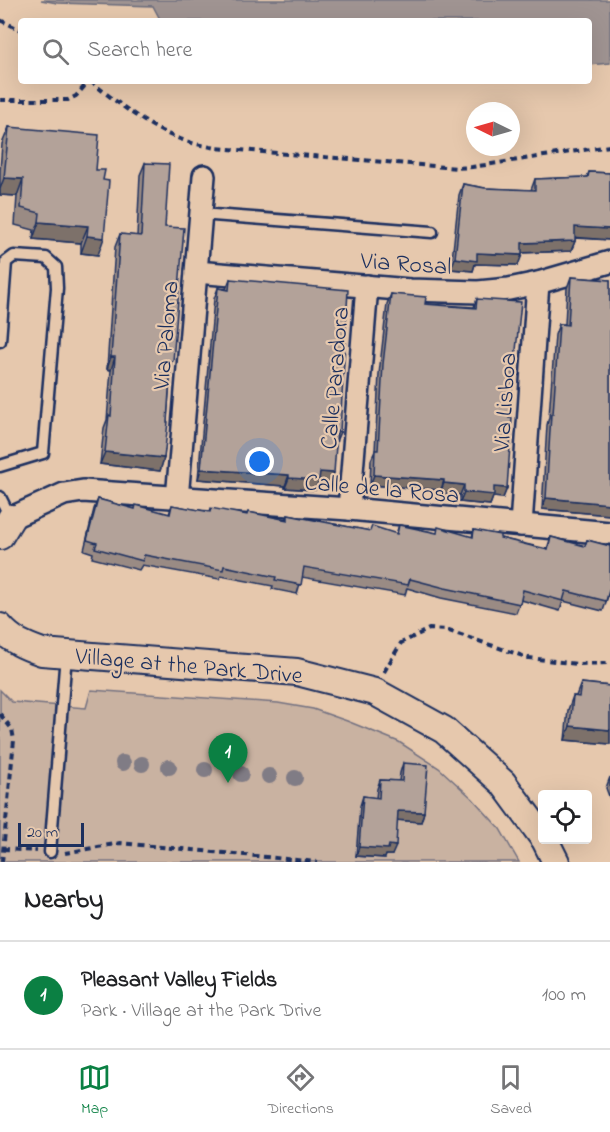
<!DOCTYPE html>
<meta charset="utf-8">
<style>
:root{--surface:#fff;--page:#f2f2f2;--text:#202124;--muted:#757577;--line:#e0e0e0;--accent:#0b8043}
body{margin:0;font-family:"Indie Flower",sans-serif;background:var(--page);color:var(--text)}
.controls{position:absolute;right:18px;bottom:18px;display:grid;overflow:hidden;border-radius:6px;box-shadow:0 6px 24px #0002}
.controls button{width:54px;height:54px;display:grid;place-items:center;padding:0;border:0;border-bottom:2px solid var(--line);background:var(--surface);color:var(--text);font:30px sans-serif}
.compass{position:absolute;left:466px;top:102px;width:54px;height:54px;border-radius:50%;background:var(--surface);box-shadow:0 6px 24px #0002;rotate:275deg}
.scale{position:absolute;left:18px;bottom:15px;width:66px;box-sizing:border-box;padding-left:6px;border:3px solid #1b2f5e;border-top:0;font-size:16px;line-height:21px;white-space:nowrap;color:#1b2f5e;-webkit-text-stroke:4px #e6c8ad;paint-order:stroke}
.you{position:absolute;left:260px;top:462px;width:21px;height:21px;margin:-15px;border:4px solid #fff;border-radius:50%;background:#1a73e8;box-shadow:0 0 0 9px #1a73e833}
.badge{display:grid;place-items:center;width:39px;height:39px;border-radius:50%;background:var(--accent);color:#fff;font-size:20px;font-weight:700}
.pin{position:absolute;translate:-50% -50px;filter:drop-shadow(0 2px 3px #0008)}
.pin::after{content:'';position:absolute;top:32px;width:21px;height:18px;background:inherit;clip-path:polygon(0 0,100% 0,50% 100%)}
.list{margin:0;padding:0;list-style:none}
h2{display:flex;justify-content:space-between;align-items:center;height:78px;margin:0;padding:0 24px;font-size:26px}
h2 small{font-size:20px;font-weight:400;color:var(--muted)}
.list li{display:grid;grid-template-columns:39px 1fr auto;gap:18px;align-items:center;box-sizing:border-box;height:108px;padding:0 24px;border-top:2px solid var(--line)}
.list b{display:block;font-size:22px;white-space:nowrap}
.list p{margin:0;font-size:20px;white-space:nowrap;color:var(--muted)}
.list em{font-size:20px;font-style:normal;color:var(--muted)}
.icon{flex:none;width:33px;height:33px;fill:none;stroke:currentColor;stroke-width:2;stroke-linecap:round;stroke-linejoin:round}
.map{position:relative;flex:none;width:610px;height:862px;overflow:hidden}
.search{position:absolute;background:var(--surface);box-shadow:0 6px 24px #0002;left:18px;right:18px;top:18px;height:66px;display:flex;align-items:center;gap:15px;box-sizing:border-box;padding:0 21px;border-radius:6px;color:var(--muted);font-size:22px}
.sheet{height:186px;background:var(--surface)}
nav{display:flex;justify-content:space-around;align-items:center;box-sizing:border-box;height:84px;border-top:2px solid var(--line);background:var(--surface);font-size:16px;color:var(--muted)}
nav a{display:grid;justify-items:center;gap:3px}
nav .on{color:var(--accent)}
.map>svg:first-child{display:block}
.green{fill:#c9b2a1;stroke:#727080;stroke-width:1.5}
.water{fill:#a09492;stroke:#6b6c7d;stroke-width:1.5}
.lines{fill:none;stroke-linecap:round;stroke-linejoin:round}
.service-casing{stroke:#1b2f5e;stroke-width:15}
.minor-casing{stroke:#1b2f5e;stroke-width:26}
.tertiary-casing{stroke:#1b2f5e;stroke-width:30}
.path{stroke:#1b2f5e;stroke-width:4;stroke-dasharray:6 4.5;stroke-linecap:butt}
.service{stroke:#e6c8ad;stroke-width:10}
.minor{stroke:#e6c8ad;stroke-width:21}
.tertiary{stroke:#e6c8ad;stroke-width:26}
.tree{fill:#807b85}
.wall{fill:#9a8b84;stroke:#1b2f5e;stroke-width:1.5}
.shaded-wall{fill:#7d716b;stroke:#1b2f5e;stroke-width:1.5}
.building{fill:#b3a299;stroke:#1b2f5e;stroke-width:1.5}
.labels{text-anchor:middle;stroke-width:4.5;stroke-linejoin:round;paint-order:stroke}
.street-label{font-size:24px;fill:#1b2f5e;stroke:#e6c8ad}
</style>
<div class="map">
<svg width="610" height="862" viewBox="0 0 610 862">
<rect width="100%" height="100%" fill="#e6c8ad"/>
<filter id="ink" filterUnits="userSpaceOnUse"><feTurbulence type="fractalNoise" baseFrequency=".0167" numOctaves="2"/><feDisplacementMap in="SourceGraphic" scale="12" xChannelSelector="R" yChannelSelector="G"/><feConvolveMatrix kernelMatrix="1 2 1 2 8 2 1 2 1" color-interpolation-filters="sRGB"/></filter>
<g filter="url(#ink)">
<path class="green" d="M0,690l12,12 74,6 5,-18 187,13 35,6 34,12 52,21 40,26 34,31 27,30 19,33h-519z"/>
<path class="water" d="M41,0h569v63l-21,2v-44h-428l-8,-15 -96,-3z"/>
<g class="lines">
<g class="service-casing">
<g id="service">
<path d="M200,214l232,18"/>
<path d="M0,341l6,-79 8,-6 32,2 10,9 1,21 -14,165 -43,13"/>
<path d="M0,497l10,20"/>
<path d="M50,852l16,-197"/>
</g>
</g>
<g class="minor-casing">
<g id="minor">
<path d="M196,272l214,18 68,2 31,-3 29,-6 72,-21"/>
<path d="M177,499l27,-323"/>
<path d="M349,509l18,-223"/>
<path d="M11,518l53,-24 19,-3 266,18 261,24"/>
<path d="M521,525l17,-242"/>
</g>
</g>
<g class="tertiary-casing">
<g id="tertiary">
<path d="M0,536l11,-18"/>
<path d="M0,627c12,14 25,19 42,25l255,20 78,20 69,38 59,53 39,53"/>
<path d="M545,840l11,22"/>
</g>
</g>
<g class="path">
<path d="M0,20l21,10"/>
<path d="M90,81c30,23 61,50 99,61 9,3 18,4 27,6l241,20 15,-1 138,-21"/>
<path d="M0,100h68l8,-4 13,-15"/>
<path d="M384,672l17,-29 28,-14 17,1 83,28 49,6 32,-1"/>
<path d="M0,714l12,15 2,11 -12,122"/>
<path d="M3,849l34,2"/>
<path d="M65,853l55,-10 197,19"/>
</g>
<use href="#service" class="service"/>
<use href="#minor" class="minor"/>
<use href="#tertiary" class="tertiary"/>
</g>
<g class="tree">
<circle cx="123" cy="763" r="8"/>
<circle cx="142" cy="764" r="8"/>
<circle cx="169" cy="767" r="8"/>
<circle cx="205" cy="770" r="8"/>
<circle cx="241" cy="774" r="8"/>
<circle cx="269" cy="776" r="8"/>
<circle cx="295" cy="778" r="8"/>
</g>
<g class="wall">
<path d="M9,127l87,43 2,85 -17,-2v-10l-48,-4 1,-9 -19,-5 2,-29 -17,-1v-24l2,-27z"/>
<path d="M145,163l20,64 6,140 -7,91 -4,13 -60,-7 4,-36 3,-8 4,-50 -4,-1 8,-122 5,-13 17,2 3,-61z"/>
<path d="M589,172l21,1v67l-35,-2v3l-4,10 -49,2 -4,12 -43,-1 -2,7 -22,-2 8,-74 4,-11 22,4 46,2 4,-11 52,-2z"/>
<path d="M571,277l39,3v235l-68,-6 5,-84 2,-8 6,-82 4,-11h6l2,-36z"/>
<path d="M230,279l110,153 -3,7 -7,45 -12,-1 -3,7 -30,-2v-2l-87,-7 16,-180 4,-11 8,1z"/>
<path d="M391,294l34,10 49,3 3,-8 32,119 -2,70 -4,10 -10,-1 -3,8 -30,-3v-7l-20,-2 1,-3 -71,-5 1,-25 4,-9 4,-77 8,-70z"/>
<path d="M98,499l36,10 35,5 3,-9 37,7 38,3 1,-3 39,7 1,-4 82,16 26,3 3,-9 37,8 36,4 2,-7 26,8 47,11 4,-12 34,9 2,-6 23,6v47h-1l-6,18 -40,-10 -3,10 -39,-11 -5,13 -75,-15 -34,-10 -2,7 -103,-18 -5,17 -25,-5 1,-3 -52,-10 -2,3 -77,-14 -3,5 -47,-12 1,-5 -9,-3 10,-41z"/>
<path d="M581,683l29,3v58l-45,-4 3,-30 5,-14h3z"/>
<path d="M403,763l21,49 -3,10 -24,-2 -5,35h-6l-1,3 -29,-2 4,-50 3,-10 13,2 1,-9 3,-9 19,1 1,-8z"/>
<path d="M610,777v22l-4,-11z"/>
</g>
<g class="shaded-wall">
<path d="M4,178l19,1 -6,17 -17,-1v-6z"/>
<path d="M39,222l49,4 -7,17 -48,-4z"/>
<path d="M575,227l35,2v11l-39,-3z"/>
<path d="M87,236l17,2 -6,17 -17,-2z"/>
<path d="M575,241l-4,10 -53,2 4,-10z"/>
<path d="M477,253l45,2 -4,10 -43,-1 -2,7 -22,-2 4,-11z"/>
<path d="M111,357h4l-4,13 -4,-1z"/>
<path d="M105,452l59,6 -4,13 -60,-7z"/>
<path d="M201,469l88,6 -4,11 -87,-7z"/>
<path d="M320,472l14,1 -4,11 -12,-1 -3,7 -30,-2 4,-10z"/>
<path d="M374,475l70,5 -3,10 -71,-5z"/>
<path d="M444,483l20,2 -4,10 -20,-2z"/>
<path d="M494,487l13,1 -4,10 -10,-1 -3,8 -30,-3 4,-10z"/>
<path d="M546,498l64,6v11l-68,-6z"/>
<path d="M570,726l40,4v14l-45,-4z"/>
<path d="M398,811l26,1 -3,10 -26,-2z"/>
<path d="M389,845l7,1 -4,9h-6l-1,3 -29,-2 3,-9z"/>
</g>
<g class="building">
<path d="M9,127l90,8 -3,35h9l-2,10 6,1 -5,57 -17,-2 1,-10 -49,-4 1,-9 -19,-5 2,-29 -19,-1z"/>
<path d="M145,163l24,1 -4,63 19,1 -11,133h-2l-4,61h1l-4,36 -59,-6 4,-37 2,1 4,-59h-4l9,-123 21,2z"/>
<path d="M589,172l21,1v56l-35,-2v14l-53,2v12l-45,-2v8l-22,-3 8,-74 22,4 50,2v-11l53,-2z"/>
<path d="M571,277l39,3v224l-64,-6 5,-84h2l6,-90 9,1z"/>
<path d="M230,279l118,11 -8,142 -3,-1 -3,42 -14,-1 -1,8 -30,-2v-3l-88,-6 17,-181 11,2z"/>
<path d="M391,294l35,3 -1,7 51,4 1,-9 44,3 -12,116h3l-5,70 -13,-1v8l-30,-3v-7l-20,-2v-3l-70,-5 1,-25h3l5,-86z"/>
<path d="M98,499l37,10 1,-4 34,9 2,-9 38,7 1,-4 36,7 1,-3 40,8v-5l82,16 2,-5 25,8 2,-9 38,8 1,-6 35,10 1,-7 26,5v3l48,12 3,-13 34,9 2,-6 23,6v41l-4,14 -40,-10 -3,10 -40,-11 -3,14 -75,-16 -35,-9 -2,6 -104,-18 -3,18 -26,-5 1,-3 -52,-11 -1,4 -79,-15 -1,6 -48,-13 2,-5 -10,-3z"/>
<path d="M581,683l29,3v44l-40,-4 3,-30 6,1z"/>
<path d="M403,763l25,2 -4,47 -26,-1 -2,35 -7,-1 -1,4 -29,-2 4,-51 16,2 1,-18 22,1z"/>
</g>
</g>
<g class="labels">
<g class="street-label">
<text transform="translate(406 263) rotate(4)" y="8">Via Rosal</text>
<text transform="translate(165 335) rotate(-85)" y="8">Via Paloma</text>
<text transform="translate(334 378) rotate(-85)" y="8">Calle Paradora</text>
<text transform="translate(504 402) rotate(-86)" y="8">Via Lisboa</text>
<text transform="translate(382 488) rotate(5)" y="8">Calle de la Rosa</text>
<text transform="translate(189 665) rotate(5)" y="8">Village at the Park Drive</text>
</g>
</g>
</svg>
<div class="controls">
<button><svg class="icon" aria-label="locate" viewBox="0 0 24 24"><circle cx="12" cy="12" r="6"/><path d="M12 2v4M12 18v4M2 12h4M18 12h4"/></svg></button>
</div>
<svg class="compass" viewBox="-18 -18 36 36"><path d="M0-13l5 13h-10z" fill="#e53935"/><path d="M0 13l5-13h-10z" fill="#757577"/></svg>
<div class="scale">20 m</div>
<div class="you"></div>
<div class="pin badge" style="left:228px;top:783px">1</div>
<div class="search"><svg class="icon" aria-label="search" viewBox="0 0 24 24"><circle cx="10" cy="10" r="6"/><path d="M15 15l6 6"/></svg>Search here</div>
</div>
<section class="sheet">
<h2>Nearby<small></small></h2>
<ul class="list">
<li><span class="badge">1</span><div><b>Pleasant Valley Fields</b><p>Park · Village at the Park Drive</p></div><em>100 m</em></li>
</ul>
</section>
<nav>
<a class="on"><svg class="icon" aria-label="map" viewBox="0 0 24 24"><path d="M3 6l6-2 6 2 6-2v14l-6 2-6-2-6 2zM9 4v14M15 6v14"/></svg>Map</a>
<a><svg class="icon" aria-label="directions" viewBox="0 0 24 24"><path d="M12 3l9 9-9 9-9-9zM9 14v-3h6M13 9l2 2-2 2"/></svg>Directions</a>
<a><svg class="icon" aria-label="saved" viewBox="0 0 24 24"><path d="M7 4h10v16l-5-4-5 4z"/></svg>Saved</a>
</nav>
